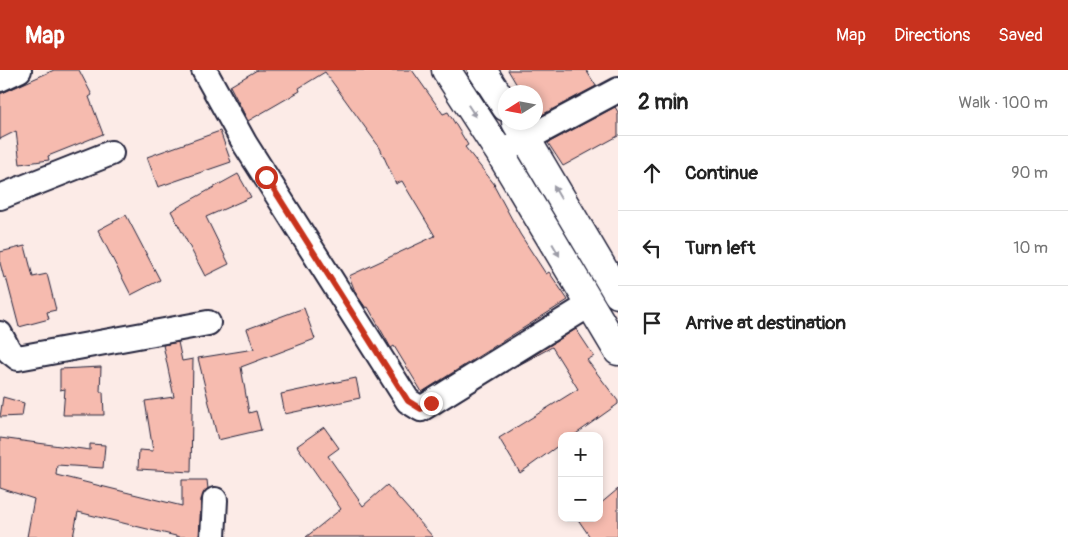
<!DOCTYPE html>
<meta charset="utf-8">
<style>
:root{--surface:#fff;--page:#f2f2f2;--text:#222;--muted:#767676;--line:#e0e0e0;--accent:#c8321e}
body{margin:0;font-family:Pangolin,sans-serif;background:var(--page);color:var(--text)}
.controls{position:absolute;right:15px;bottom:15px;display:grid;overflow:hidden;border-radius:10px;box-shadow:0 2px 8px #0003}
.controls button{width:45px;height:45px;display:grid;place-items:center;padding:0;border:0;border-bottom:1px solid var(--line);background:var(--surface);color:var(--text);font:25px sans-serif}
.compass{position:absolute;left:498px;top:15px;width:45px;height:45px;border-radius:50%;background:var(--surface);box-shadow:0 2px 8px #0003;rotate:259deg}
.stop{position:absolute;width:15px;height:15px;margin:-11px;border:4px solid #c8321e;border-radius:50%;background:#fff}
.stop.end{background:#c8321e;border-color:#fff;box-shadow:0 1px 5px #0008}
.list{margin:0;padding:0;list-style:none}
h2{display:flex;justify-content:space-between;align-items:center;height:65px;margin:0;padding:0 20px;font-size:21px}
h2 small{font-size:16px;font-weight:400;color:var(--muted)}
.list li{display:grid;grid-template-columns:32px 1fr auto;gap:15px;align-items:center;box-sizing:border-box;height:75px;padding:0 20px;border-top:1px solid var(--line)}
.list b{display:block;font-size:19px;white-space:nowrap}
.list em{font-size:16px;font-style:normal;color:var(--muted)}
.icon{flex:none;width:28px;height:28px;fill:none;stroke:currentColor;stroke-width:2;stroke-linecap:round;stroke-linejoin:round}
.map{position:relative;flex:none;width:618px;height:467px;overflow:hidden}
header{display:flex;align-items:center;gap:30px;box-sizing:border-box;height:70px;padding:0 25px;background:var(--accent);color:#fff}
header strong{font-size:24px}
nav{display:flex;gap:28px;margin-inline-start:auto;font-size:18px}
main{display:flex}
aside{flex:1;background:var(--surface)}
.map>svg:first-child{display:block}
.building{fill:#f6bbaf;stroke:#22223b}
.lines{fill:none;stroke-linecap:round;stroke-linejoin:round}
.minor-casing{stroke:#22223b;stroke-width:28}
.major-casing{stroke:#22223b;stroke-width:31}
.minor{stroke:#fff;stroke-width:24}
.major{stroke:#fff;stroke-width:28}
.oneway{fill:#9c9ca7}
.route{stroke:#c8321e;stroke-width:6}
</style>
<header>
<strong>Map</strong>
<nav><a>Map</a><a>Directions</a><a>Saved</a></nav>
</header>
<main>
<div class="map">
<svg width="618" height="467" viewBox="0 0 618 467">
<rect width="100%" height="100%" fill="#fcebe7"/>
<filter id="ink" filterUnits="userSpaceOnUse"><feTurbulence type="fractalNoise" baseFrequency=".02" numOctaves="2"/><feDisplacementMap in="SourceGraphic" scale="10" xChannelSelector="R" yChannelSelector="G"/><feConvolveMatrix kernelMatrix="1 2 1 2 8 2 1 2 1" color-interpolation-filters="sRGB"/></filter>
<g filter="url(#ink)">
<g class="building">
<path d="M54,0h25l13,25 -3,2 14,37 -55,22 1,4 -29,4 -4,-33 -16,8v-45z"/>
<path d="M257,0h155l31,44 5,-2 20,33 -3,2 30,38 -1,1 26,48 26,40 3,-2 19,28 -146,92 -28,-46 -3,2 -23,-41 -2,1 -10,-14 -7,-18 86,-40 -33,-55 -6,3 -16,-36 -55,-76 -26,16 1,3 -52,30 -18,-35z"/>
<path d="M508,0h78l10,16 -60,32v-26h-15z"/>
<path d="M615,37l3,5v24l-55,30 -15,-23z"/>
<path d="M220,61l11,31 -73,25 -11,-30z"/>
<path d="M238,104l13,23 -45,20 23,47 -24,12 -34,-65z"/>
<path d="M126,145l34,65 -29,15 -33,-65z"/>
<path d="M25,176l8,31 14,-3 9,36 -9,2 2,7 -30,8 -13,-50 -2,1 -4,-15v-11z"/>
<path d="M304,238l11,31 -74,28 8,46 7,-2 5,19 -43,10 -20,-82 56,-9 -7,-20z"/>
<path d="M576,259l18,27 -7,4 31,41v3l-45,32h-11v7l-42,30 -21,-35 79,-49 -26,-42 -35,19z"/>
<path d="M178,272l4,19 11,-2 -2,113 -53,-3 1,-19 14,1 -8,-50 29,-4 -11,-52z"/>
<path d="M101,297l-1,25h3l1,23h-41l2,-26 -5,1v-21z"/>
<path d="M356,308l4,20 -75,16 -4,-20z"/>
<path d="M3,327l21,6 -2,13 -22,1z"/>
<path d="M324,357l15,21 -11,8 35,50 24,-21 46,52h-127l35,-28 -44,-63z"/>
<path d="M0,368l90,12v-6l15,1 -2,23 -46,-3 -1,10 126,31v-26h25l1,9 -7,10 -2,38h-19l-102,-25 -5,25h-46l7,-38 -34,-11z"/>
<path d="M618,419v48h-28l-13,-19h22v-13z"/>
</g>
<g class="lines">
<g class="minor-casing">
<g id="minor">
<path d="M204,0l41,74 163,257 13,8 168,-104"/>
<path d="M0,9l19,-9"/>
<path d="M500,83l118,-63"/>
<path d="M0,127l111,-44"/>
<path d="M0,264l9,17 9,7 190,-35"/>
<path d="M213,467l2,-37"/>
</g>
</g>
<g class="major-casing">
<g id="major">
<path d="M446,0l54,83 118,198"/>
<path d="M482,0l24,37"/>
<path d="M516,52l102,172"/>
</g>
</g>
<use href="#minor" class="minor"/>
<use href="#major" class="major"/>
</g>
<defs><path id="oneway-solid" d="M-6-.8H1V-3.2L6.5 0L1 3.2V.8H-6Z" transform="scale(1.25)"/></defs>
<g class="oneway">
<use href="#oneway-solid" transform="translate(472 41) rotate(57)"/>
<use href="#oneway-solid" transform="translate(557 122) rotate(-120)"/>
<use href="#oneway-solid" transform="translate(556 180) rotate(60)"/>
</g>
</g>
<g class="lines" filter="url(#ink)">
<path class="route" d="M266,107l142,224 13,8 10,-6"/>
</g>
</svg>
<div class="controls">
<button>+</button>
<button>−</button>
</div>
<svg class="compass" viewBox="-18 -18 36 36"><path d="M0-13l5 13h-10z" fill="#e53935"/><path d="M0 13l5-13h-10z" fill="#767676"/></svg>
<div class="stop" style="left:266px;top:107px"></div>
<div class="stop end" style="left:431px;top:333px"></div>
</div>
<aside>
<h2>2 min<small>Walk · 100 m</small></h2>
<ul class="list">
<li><svg class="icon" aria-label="ahead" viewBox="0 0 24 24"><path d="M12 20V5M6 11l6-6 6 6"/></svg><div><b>Continue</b></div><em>90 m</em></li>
<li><svg class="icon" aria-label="left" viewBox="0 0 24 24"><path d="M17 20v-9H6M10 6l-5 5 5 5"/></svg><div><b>Turn left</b></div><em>10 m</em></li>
<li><svg class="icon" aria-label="arrive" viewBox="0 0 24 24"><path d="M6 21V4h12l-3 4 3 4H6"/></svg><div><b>Arrive at destination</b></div></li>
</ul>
</aside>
</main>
